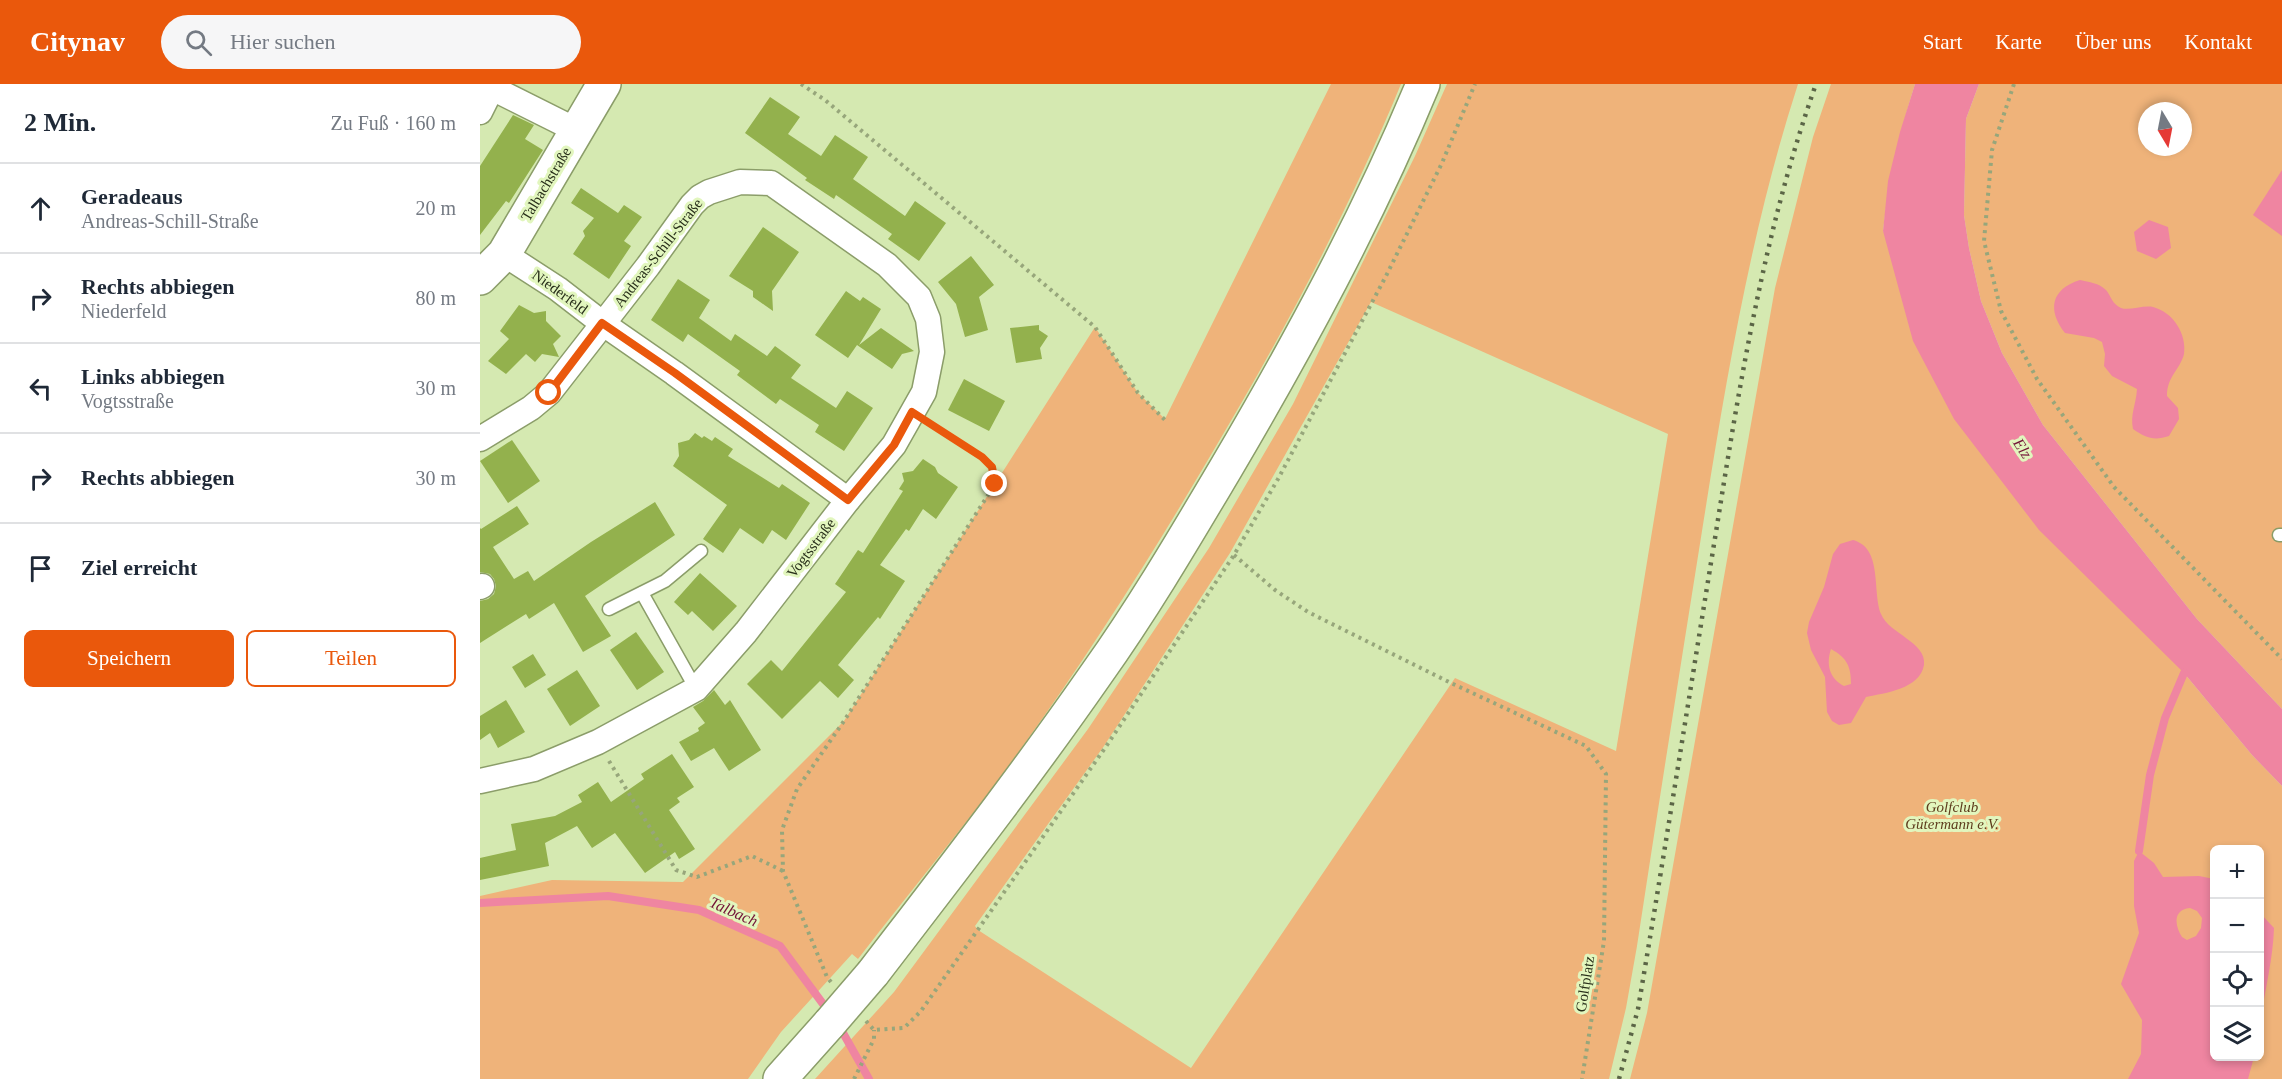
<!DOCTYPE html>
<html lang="de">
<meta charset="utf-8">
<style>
:root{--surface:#fff;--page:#f6f6f7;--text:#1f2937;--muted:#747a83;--line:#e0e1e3;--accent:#ea580c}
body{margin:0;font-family:"Times New Roman",serif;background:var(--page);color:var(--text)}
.controls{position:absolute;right:18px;bottom:18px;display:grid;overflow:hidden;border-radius:9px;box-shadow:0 3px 9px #0003}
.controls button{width:54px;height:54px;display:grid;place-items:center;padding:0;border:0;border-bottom:2px solid var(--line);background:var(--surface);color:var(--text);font:30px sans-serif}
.compass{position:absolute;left:1658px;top:18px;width:54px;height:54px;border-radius:50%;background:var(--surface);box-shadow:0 3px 9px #0003;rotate:170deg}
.stop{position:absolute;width:18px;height:18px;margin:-14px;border:4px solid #ea580c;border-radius:50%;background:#fff}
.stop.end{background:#ea580c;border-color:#fff;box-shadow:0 2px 6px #0008}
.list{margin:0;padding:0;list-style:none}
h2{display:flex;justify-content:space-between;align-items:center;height:78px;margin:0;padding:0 24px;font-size:26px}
h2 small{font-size:20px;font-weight:400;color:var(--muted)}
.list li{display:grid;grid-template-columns:39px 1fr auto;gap:18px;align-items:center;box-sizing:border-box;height:90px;padding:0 24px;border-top:2px solid var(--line)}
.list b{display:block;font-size:22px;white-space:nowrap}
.list p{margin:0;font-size:20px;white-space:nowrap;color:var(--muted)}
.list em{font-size:20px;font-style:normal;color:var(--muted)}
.actions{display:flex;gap:12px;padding:18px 24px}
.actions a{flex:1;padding:14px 0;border:2px solid var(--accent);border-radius:9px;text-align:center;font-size:21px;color:var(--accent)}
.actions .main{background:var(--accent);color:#fff}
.icon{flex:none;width:33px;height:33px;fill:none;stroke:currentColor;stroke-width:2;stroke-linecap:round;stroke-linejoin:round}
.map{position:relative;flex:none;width:1802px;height:995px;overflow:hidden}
header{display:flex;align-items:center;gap:36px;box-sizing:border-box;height:84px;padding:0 30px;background:var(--accent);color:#fff}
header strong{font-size:28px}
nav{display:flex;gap:33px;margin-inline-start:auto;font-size:21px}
.search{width:420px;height:54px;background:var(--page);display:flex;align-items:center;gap:15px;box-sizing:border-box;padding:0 21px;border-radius:33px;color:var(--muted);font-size:22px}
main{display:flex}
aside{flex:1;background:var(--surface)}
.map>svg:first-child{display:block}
.green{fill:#efb37a;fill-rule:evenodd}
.water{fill:#ef85a1;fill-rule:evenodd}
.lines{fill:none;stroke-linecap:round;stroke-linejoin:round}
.stream{stroke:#ef85a1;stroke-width:8}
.building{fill:#93b14d}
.lane-casing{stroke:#8b9d69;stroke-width:15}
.street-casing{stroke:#8b9d69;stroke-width:27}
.secondary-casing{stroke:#8b9d69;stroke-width:36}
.highway-casing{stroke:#8b9d69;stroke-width:36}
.path{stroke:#97a67b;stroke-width:4;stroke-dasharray:3 4.5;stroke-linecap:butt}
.lane{stroke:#fff;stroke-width:12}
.street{stroke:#fff;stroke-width:24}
.secondary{stroke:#fff;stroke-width:33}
.highway{stroke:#fff;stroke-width:33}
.rail{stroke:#5b6546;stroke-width:4.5;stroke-dasharray:3 6;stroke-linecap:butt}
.highway-bridge-casing{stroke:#8b9d69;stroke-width:36;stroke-linecap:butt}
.highway-bridge{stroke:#fff;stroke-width:33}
.route{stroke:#ea580c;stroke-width:8}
.labels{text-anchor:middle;stroke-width:6;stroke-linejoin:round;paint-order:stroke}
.street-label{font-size:15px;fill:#282f1a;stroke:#e2f6be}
.park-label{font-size:15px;font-style:italic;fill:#5e3d1d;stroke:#e2f6be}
.water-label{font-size:16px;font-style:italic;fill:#721337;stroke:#e2f6be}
</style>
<header>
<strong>Citynav</strong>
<div class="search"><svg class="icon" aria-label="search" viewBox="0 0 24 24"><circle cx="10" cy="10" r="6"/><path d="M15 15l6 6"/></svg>Hier suchen</div>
<nav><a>Start</a><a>Karte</a><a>Über uns</a><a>Kontakt</a></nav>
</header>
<main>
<aside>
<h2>2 Min.<small>Zu Fuß · 160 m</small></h2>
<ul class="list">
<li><svg class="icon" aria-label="ahead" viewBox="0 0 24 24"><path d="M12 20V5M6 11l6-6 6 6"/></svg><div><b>Geradeaus</b><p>Andreas-Schill-Straße</p></div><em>20 m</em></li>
<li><svg class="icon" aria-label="right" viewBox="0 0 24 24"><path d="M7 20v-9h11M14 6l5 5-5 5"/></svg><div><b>Rechts abbiegen</b><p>Niederfeld</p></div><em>80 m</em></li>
<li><svg class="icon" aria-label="left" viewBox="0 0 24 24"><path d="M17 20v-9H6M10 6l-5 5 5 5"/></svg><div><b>Links abbiegen</b><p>Vogtsstraße</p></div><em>30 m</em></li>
<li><svg class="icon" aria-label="right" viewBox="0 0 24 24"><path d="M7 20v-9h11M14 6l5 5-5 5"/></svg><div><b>Rechts abbiegen</b></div><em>30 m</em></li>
<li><svg class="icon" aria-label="arrive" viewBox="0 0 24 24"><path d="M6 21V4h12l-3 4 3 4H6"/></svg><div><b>Ziel erreicht</b></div></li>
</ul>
<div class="actions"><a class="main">Speichern</a><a>Teilen</a></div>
</aside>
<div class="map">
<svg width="1802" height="995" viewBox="0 0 1802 995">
<rect width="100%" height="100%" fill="#d5e9b1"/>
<g class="green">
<path d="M851,0h70c-53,128 -118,250 -189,369 -60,102 -123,201 -192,297 -51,71 -108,139 -162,209l-6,-5 -71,78 -33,47h-268v-183l72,-16 131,2 161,-161 251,-394 43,66 27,26z"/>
<path d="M967,0h351c-47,145 -72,296 -96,447 -22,138 -44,277 -65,415l-11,62 -17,71h-794l79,-87 194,-263 121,-181 84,-144 122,-248zM891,218l297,132 -52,317 -161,-73 -264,390 -213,-138 -3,-4 129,-180 126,-193z"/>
<path d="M1351,0h84c-16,51 -26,94 -32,147l301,442 68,82 30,31v293h-652l17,-66 128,-725 38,-151zM1734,766h46v206h-46z"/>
<path d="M1499,0h303v625l-85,-90 -154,-194 -41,-72 -21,-52 -12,-53 -5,-33 2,-96zM1667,27h36v36h-36z"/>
</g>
<g class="water">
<path d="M1435,0h64l-13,35 -2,96 5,33 12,53 21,52 41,72 154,194 85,90v77l-30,-31 -68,-82 -145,-143 -85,-111 -41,-78 -30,-110 5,-50 12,-49z"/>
<path d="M1802,86v66l-29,-21z"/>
<path d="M1669,136l19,7 3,21 -15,11 -19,-8 -3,-19z"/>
<path d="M1600,196c9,2 19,3 26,10 5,6 6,14 15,18 8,3 22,-3 32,-1 20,5 34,27 31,47 -4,16 -17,22 -17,42l11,12 1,11 -10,17c-15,5 -23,2 -36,-7 -3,-15 3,-24 4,-40l-25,-13 -8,-10 1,-12 -3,-12 -8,-4 -29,-5c-18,-23 -14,-44 15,-53z"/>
<path d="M1373,456c30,8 19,51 28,74 8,20 46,28 43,51 -4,24 -39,28 -58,32l-15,26 -12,2 -7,-4 -5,-9 -2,-35 -14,-27 -4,-17 2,-11 15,-35 9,-33 7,-10zM1351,565c16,9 20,17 20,35l-7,2c-15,-8 -18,-22 -13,-37z"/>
<path d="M1659,767l15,12 9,14 36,-1 15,3v177l40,1 -6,22h-120l13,-25 1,-34 -21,-36 18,-51 -5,-27v-45zM1710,824l7,3 5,7 -1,10 -5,8 -9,4 -5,-3c-7,-11 -10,-27 8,-29z"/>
<path d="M1780,829l14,15c-1,33 -10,65 -14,97z"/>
</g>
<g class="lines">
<g class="stream">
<path d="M1659,767l11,-76 15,-57 19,-45"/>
<path d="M0,819l128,-7 91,14 81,36 49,66"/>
<path d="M358,940l31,55"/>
</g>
</g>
<g class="building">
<path d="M290,13l30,20 -12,17 33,22 14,-21 33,22 -15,22 52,37 10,-15 31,22 -27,38 -31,-22 4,-5 -56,-39 -2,4 -29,-19 2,-2 -62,-45z"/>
<path d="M33,31l21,10 -9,14 18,11 -34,53 -3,-2 -26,34v-69z"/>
<path d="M101,104l37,25 6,-8 18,12 -18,24 7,5 -22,33 -36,-25 12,-18 -2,-5 11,-13 -23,-15z"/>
<path d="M283,143l36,25 -27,39 1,20 -20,-14v-6l-24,-15z"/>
<path d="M491,172l23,29 -15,12 9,33 -23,7 -9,-33 -18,-22z"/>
<path d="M198,195l32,21 -11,18 32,23 4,-7 32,22 8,-10 26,19 -10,13 45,30 11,-17 26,17 -29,43 -29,-19 4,-7 -39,-26 -4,5 -39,-29 3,-4 -52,-37 -5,8 -32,-22z"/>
<path d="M366,207l14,10 3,-4 18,12 -22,36 22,-17 33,23 -12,3 -10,15 -35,-24 -9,13 -33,-23z"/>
<path d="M39,221l15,8 12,-2v10l15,15 -8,8 6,13 -17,-3 -7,8 -9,-8 -20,20 -18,-13 21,-22 -9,-8z"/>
<path d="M559,241v5l9,6 -8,12 2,11 -26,4 -6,-35z"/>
<path d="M484,295l41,22 -16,30 -41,-21z"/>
<path d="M215,349l7,5 2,-2 8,5 3,-4 18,12 -5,7 51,32 3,-4 28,19 -24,37 -14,-10 -9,14 -23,-16 -17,25 -20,-14 24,-34 -54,-39 6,-10 -1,-13 11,-3z"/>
<path d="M32,356l28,41 -32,22 -28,-42z"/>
<path d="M443,375l12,8 3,6 20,14 -22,32 -13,-10 -14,22 -3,-2 -26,36 25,16 -25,38 -2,-2 -40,48 16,15 -16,18 -18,-17 -38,38 -35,-35 24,-24 11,11 64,-79 -11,-8 23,-34 5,3 40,-62 -4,-2 5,-8 -2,-8 11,-2z"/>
<path d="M175,418l20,33 -90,61 26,40 -28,16 -29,-49 -25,16 -3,-5 -46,29v-42l8,-2 6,-5 2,-8 -2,-7 -4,-5 -10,-2v-44l1,1 36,-23 12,18 -36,23 21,32 14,-8 6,10 57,-39z"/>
<path d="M220,489l37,33 -24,25 -21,-20 -4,4 -14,-13z"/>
<path d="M156,548l28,40 -27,18 -27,-40z"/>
<path d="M53,570l13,21 -21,13 -13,-21z"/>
<path d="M97,586l23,36 -30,20 -23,-37z"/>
<path d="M234,606l11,15 5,-5 31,50 -32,21 -15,-23 -23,13 -12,-19 20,-11 -1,-3 7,-5 -12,-16 10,-6z"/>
<path d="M26,616l19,32 -27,16 -8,-15 -10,7v-24z"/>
<path d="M192,670l22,33 -17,11 3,4 -11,8 26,39 -16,10 -4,-7 -30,21 -30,-40 -23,15 -15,-22 -32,17 4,23 -69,14v-22l36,-8 -5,-26 44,-8 27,-14 -4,-7 20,-13 13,20 33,-23 -3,-5z"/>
</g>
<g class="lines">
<g class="lane-casing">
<g id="lane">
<path d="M1799,451h3"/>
<path d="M162,509l54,96"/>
<path d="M129,525l56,-28 36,-30"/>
</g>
</g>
<g class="street-casing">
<g id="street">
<path d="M4,0l94,47"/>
<path d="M0,28l12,-24"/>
<path d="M24,170l54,35 44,34 72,50 174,127"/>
<path d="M0,355l51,-31 18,-15 99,-127 44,-61 8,-8 9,-5 31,-10 31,1 116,82 32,32 9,22 4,33 -8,40 -30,53 -46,55 -102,132 -50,57 -98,53 -64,27 -54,12"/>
<path d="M0,503l2,-1"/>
</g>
</g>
<g class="secondary-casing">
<path id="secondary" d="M0,194l24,-24 100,-170"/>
</g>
<g class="highway-casing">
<g id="highway">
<path d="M393,889c76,-99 153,-198 224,-300 47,-66 88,-136 129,-205 73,-124 142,-251 197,-384"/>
<path d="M300,995l50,-56"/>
</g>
</g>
<g class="path">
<path d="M321,0l24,16 270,227 43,66 27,27"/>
<path d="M1534,0l-22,66 -8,91 17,70 36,68 77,108 168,172"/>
<path d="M754,471l41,35 33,22 143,71 135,63 20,28 -2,167 -22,138"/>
<path d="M129,677l67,109 21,7 55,-21 31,15"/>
<path d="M351,898l-4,-5 -44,-106 -1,-41 15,-41 47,-68 151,-237 -3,-17 -10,-10 -51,-33"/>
<path d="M386,937l8,9 30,-2 17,-17 184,-263 129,-193 44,-76 108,-203 56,-113 33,-79"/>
<path d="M374,995l20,-40v-9"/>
</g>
<use href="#lane" class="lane"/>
<use href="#street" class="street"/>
<use href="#secondary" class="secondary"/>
<use href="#highway" class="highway"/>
<path class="rail" d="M1139,995l19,-70c27,-159 52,-318 78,-477 24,-151 49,-304 100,-448"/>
<g class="highway-bridge-casing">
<path id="highway-bridge" d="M350,939l43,-50"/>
</g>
<use href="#highway-bridge" class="highway-bridge"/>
</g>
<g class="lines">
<path class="route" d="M69,309l53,-70 73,50 173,127 46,-55 18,-33 70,45 10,10 3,17"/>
</g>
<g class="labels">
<g class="street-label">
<text transform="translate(66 100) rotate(-59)" y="5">Talbachstraße</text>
<text transform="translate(178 169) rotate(-52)" y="5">Andreas-Schill-Straße</text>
<text transform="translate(80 208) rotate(36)" y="5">Niederfeld</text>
<text transform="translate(331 464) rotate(-53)" y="5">Vogtsstraße</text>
<text transform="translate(1105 900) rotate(-81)" y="5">Golfplatz</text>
</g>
<g class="park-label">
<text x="1472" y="728">Golfclub<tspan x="1472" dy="17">Gütermann e.V.</tspan></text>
</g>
<g class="water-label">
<text transform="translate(1543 364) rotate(57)" y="6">Elz</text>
<text transform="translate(254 827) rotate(24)" y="6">Talbach</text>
</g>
</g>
</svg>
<div class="controls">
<button>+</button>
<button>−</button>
<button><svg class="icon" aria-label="locate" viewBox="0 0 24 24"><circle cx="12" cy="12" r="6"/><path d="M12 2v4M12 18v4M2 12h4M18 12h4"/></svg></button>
<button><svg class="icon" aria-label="layers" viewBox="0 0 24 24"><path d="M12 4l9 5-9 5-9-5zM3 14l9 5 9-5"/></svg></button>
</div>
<svg class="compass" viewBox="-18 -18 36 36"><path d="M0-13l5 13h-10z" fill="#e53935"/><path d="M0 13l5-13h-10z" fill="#747a83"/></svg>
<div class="stop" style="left:69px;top:309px"></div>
<div class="stop end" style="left:515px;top:400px"></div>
</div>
</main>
